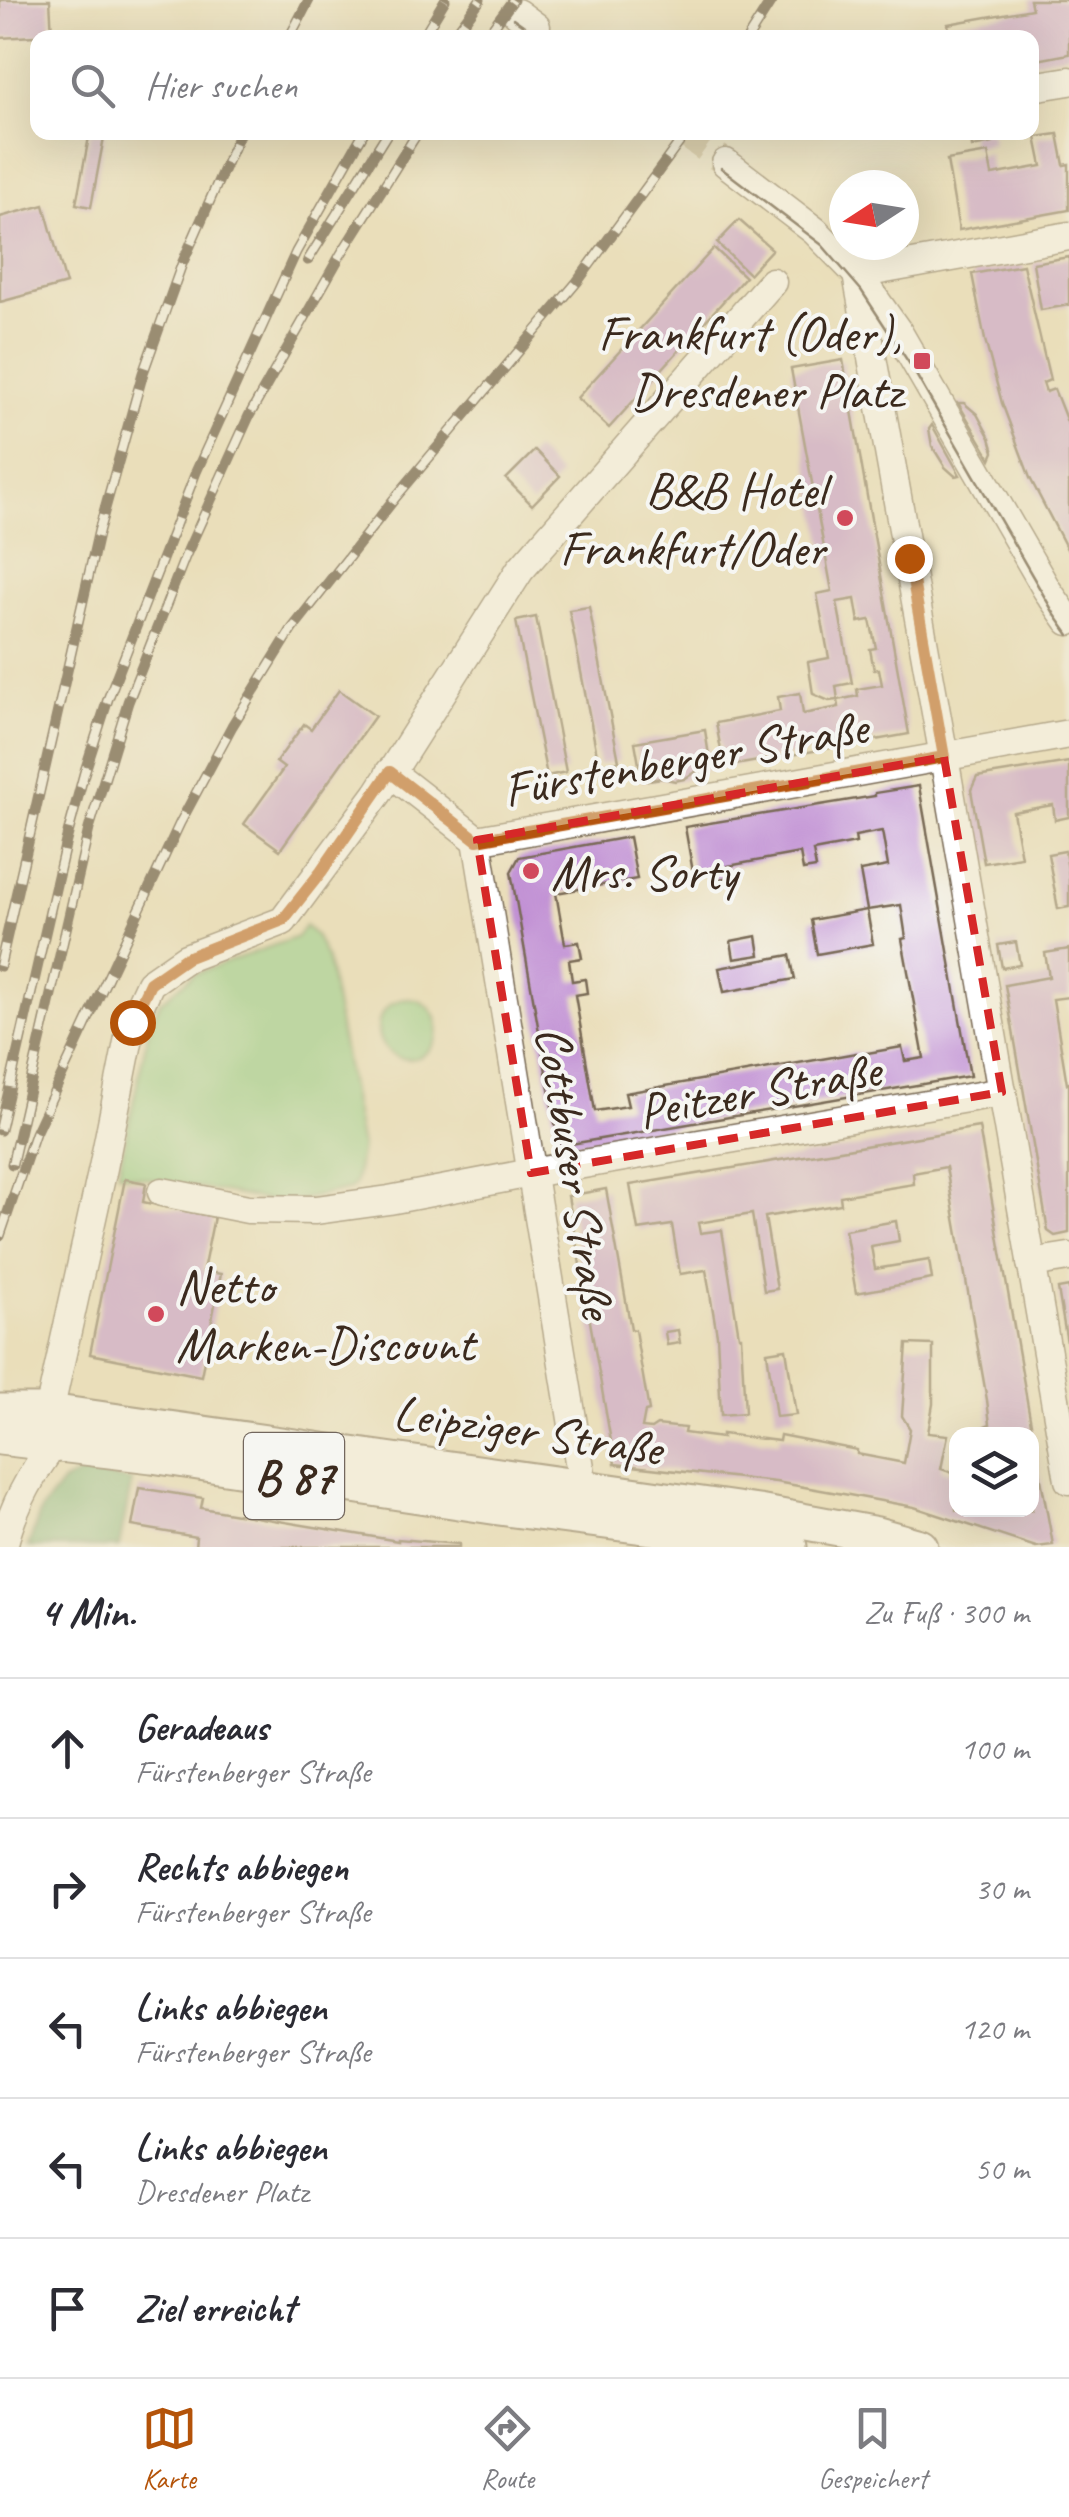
<!DOCTYPE html>
<html lang="de">
<meta charset="utf-8">
<style>
:root{--surface:#fff;--page:#f2f2f3;--text:#2b2b33;--muted:#7c7c81;--line:#e1e1e2;--accent:#b45309}
body{margin:0;font-family:Caveat,sans-serif;background:var(--page);color:var(--text)}
.controls{position:absolute;right:30px;bottom:30px;display:grid;overflow:hidden;border-radius:20px;box-shadow:0 10px 40px #0002}
.controls button{width:90px;height:90px;display:grid;place-items:center;padding:0;border:0;border-bottom:2px solid var(--line);background:var(--surface);color:var(--text);font:50px sans-serif}
.compass{position:absolute;left:829px;top:170px;width:90px;height:90px;border-radius:50%;background:var(--surface);box-shadow:0 10px 40px #0002;rotate:258deg}
.stop{position:absolute;width:30px;height:30px;margin:-22px;border:8px solid #b45309;border-radius:50%;background:#fff}
.stop.end{background:#b45309;border-color:#fff;box-shadow:0 2px 10px #0008}
.list{margin:0;padding:0;list-style:none}
h2{display:flex;justify-content:space-between;align-items:center;height:130px;margin:0;padding:0 40px;font-size:42px}
h2 small{font-size:32px;font-weight:400;color:var(--muted)}
.list li{display:grid;grid-template-columns:65px 1fr auto;gap:30px;align-items:center;box-sizing:border-box;height:140px;padding:0 40px;border-top:2px solid var(--line)}
.list b{display:block;font-size:38px;white-space:nowrap}
.list p{margin:0;font-size:32px;white-space:nowrap;color:var(--muted)}
.list em{font-size:32px;font-style:normal;color:var(--muted)}
.icon{flex:none;width:55px;height:55px;fill:none;stroke:currentColor;stroke-width:2;stroke-linecap:round;stroke-linejoin:round}
.map{position:relative;flex:none;width:1069px;height:1547px;overflow:hidden}
.search{position:absolute;background:var(--surface);box-shadow:0 10px 40px #0002;left:30px;right:30px;top:30px;height:110px;display:flex;align-items:center;gap:25px;box-sizing:border-box;padding:0 35px;border-radius:20px;color:var(--muted);font-size:38px}
.sheet{height:830px;background:var(--surface)}
nav{display:flex;justify-content:space-around;align-items:center;box-sizing:border-box;height:140px;border-top:2px solid var(--line);background:var(--surface);font-size:28px;color:var(--muted)}
nav a{display:grid;justify-items:center;gap:5px}
nav .on{color:var(--accent)}
.map>svg:first-child{display:block}
.green{fill:#8bcd85;stroke:#637c52;stroke-width:2.5}
.forest{fill:#70b072;stroke:#566d48;stroke-width:2.5}
.building{fill:#c190d4;fill-rule:evenodd}
.lines{fill:none;stroke-linecap:round;stroke-linejoin:round}
.minor-tunnel{stroke:#c7ba9b;stroke-width:28;stroke-dasharray:28 14;stroke-linecap:butt}
.minor-casing{stroke:#786955;stroke-width:31}
.major-casing{stroke:#786955;stroke-width:39}
.minor{stroke:#fff;stroke-width:28}
.major{stroke:#fff;stroke-width:35}
.tram{stroke:#3b2a1e;stroke-width:2.5}
.rail-casing{stroke:#3b2a1e;stroke-width:11}
.rail{stroke:#f6f6f2;stroke-width:8;stroke-dasharray:22;stroke-linecap:butt}
.route{stroke:#b45309;stroke-width:12}
.marked{fill:none;stroke:#d62828;stroke-width:8;stroke-dasharray:20 12;stroke-linejoin:round}
.poi-dot{fill:#d1495b;stroke:#f6f6f2;stroke-width:4}
.labels{text-anchor:middle;stroke-width:8;stroke-linejoin:round;paint-order:stroke}
.shield{fill:#f6f6f2;stroke:#73675e;stroke-width:2.5}
.shield-label{font-size:48px;font-weight:bold;fill:#3b2a1e}
.poi-label{font-size:50px;fill:#3b2a1e;stroke:#f6f6f2;text-anchor:end}
.street-label{font-size:50px;fill:#3b2a1e;stroke:#f6f6f2}
</style>
<div class="map">
<svg width="1069" height="1547" viewBox="0 0 1069 1547">
<rect width="100%" height="100%" fill="#f6f6f2"/>
<filter id="ink" filterUnits="userSpaceOnUse"><feTurbulence type="fractalNoise" baseFrequency=".01" numOctaves="2"/><feDisplacementMap in="SourceGraphic" scale="20" xChannelSelector="R" yChannelSelector="G"/><feConvolveMatrix kernelMatrix="1 2 1 2 8 2 1 2 1" color-interpolation-filters="sRGB"/></filter>
<filter id="wash" filterUnits="userSpaceOnUse"><feTurbulence type="fractalNoise" baseFrequency=".0048" numOctaves="4" result="noise"/><feDisplacementMap in="SourceGraphic" scale="40" xChannelSelector="R" yChannelSelector="G"/><feGaussianBlur stdDeviation="2.25" result="paint"/><feColorMatrix in="noise" values="0 0 0 0 0 0 0 0 0 0 0 0 0 0 0 0 0 1.4 0 .05"/><feComposite in="paint" operator="in"/></filter>
<g filter="url(#wash)">
<rect width="100%" height="100%" fill="#eadeba"/>
<g class="green">
<path d="M305,926l10,9 12,25 34,187 -6,36 -5,6 -51,11 -28,1 -153,-28 30,-140 11,-30 35,-29 103,-37z"/>
<circle cx="408" cy="1029" r="30"/>
</g>
<path class="forest" d="M84,1472l48,9 -13,66h-91l13,-37 22,-28z"/>
<g id="blocks">
<g class="building">
<path d="M0,0h50l2,35 -52,3z"/>
<path d="M1030,0h39v54l-37,7v-23h-81l-3,-14 84,-15z"/>
<path d="M90,132h15l-14,75 -15,-3z"/>
<path d="M970,132h21l2,11 -21,4z"/>
<path d="M1058,134l6,31 5,-1v46l-110,20 -12,-70 41,-7 4,22 50,-9 -6,-29z"/>
<path d="M44,205l22,79 -66,18v-85z"/>
<path d="M739,220l33,29 -23,25 -32,-31z"/>
<path d="M714,248l31,29 -136,151 -32,-30z"/>
<path d="M1069,257v48l-28,5 -8,-47z"/>
<path d="M1023,265l27,115 -7,3 3,9 8,-3 15,38v126l-39,-75 -28,-75 -17,-63 -13,-66z"/>
<path d="M843,360l66,374 -185,33 -8,-44 64,-12 -2,-14 22,-4 3,21 36,-7 -1,-7 -9,1 -16,-7 -5,-32 21,-4 -12,-64 15,-3 -41,-222zM855,599l4,23 11,-2 6,28 -6,1 4,21 5,-1 3,16 -25,4 1,7 -20,4 -2,-14 16,-3 -15,-81z"/>
<path d="M958,403h6l13,11 13,24 4,14 -3,7z"/>
<path d="M932,425l28,50 -5,1 -10,-9 -13,-21 -3,-17z"/>
<path d="M535,450l25,26 -28,29 -26,-26z"/>
<path d="M589,607l30,154 -20,4 -30,-155z"/>
<path d="M536,617l30,155 -19,4 -31,-155z"/>
<path d="M339,690l36,26 -95,134 -36,-26 40,-56 -8,-6 28,-38 7,5z"/>
<path d="M705,730l6,39 -16,3 -11,7 -9,2 -13,-3 -20,3 -7,-39z"/>
<path d="M1069,762v55l-14,3 -2,-15 -40,7 8,45 -37,6 -13,-73 6,-13z"/>
<path d="M919,786l51,290 -411,70 -48,-274 8,-15 110,-20 8,42 -81,14 9,51 14,-2 3,16 -13,2 3,21 13,-2 2,14 -12,2 20,116 33,-5 -3,-13 231,-40v2l46,-8 3,14 19,-3 -22,-119 4,-1 -5,-33 -34,5 6,34 -56,10 -6,-34 56,-10 -7,-39 28,-5 -6,-35 -27,5 1,7 -43,8 3,17 -13,2 -3,-17 -72,13 2,11 -18,3 -2,-11 -17,3 -8,-45 190,-31v-3z"/>
<path d="M1065,851l4,25v31l-11,2 -10,-55z"/>
<path d="M757,936l3,19 -26,4 -3,-18z"/>
<path d="M1016,942l4,23 -18,3 -4,-23z"/>
<path d="M1069,949v48l-16,2 14,85 2,-1v150l-14,3 -7,-5 -43,-246 44,-8 -4,-24z"/>
<path d="M790,955l5,24 -71,13 -5,-24z"/>
<path d="M979,1127l54,308 -47,-1 -1,-8 5,-2 -3,-24 -41,-233 -33,6 1,11 -74,12 1,8 -76,13 12,72 -13,2 -12,-77 -54,9 2,10 22,-3 17,106h2l4,77 -24,2 -4,-80 -11,-65 -26,4 -8,-49 -34,5 -8,-45z"/>
<path d="M125,1179l21,4 -3,19 71,15 -11,54 18,3 -20,102 -111,-22z"/>
<path d="M606,1189l25,140 4,1 14,81 -4,1 -3,16 9,1 6,-4 28,3 -1,5 38,5v-4l57,7 1,-6 77,15v4l47,9 6,-34 -8,-13 5,-72 26,1v59l-5,29 20,2 -7,34 15,5v36h76v-75h1l20,110 -17,2 -122,-40 -65,-12 -73,-13 -161,-18 -47,-268z"/>
<path d="M896,1221l3,20 -28,5 4,23 54,-9 3,19 -76,14 -11,-63z"/>
<path d="M1069,1287v55l-2,1 -9,-54z"/>
<path d="M678,1330l2,13 -13,2 -2,-13z"/>
<path d="M786,1349l10,66 -20,2 -9,-65z"/>
<path d="M139,1488l64,10 -2,10 197,33v-2l61,5v3h-264l1,-10 -64,-11z"/>
</g>
</g>
</g>
<g filter="url(#ink)">
<use href="#blocks" fill-opacity="0" stroke="#786955" stroke-width="2.5"/>
<g class="lines">
<path class="minor-tunnel" d="M683,132l43,31"/>
<g class="minor-casing">
<g id="minor">
<path d="M517,13l19,14"/>
<path d="M1032,87l37,-6"/>
<path d="M726,163l89,68 42,43 41,58 149,258 22,31"/>
<path d="M857,274l87,483 125,723"/>
<path d="M857,274l212,-38"/>
<path d="M390,772l87,68 592,-106"/>
<path d="M477,840l109,664"/>
<path d="M162,1192l86,17 68,1 73,-10 142,-27 471,-81"/>
<path d="M1031,1263l38,-6"/>
<path d="M49,1412l54,-244 29,-146 18,-39 36,-25 97,-37 95,-128 142,-223 252,-288"/>
<path d="M3,1547c9,-39 28,-73 52,-105"/>
</g>
</g>
<g class="major-casing">
<g id="major">
<path d="M0,1412h49l709,101 119,22 43,12"/>
<path d="M0,1437l152,18 347,52 253,33 37,7"/>
</g>
</g>
<use href="#minor" class="minor"/>
<use href="#major" class="major"/>
<g class="tram">
<path d="M513,18l20,14"/>
<path d="M721,168l101,77 39,45 50,76 144,249 14,20"/>
</g>
<g class="rail-casing">
<g id="rail">
<path d="M289,38l20,-38"/>
<path d="M422,38l23,-38"/>
<path d="M452,38l28,-38"/>
<path d="M485,38l28,-38"/>
<path d="M748,38l24,-38"/>
<path d="M308,260l80,-128"/>
<path d="M0,966l99,-436 44,-157 39,-109 58,-132"/>
<path d="M0,1130l66,-289 18,-67 24,-75 88,-227 100,-220 68,-120"/>
<path d="M12,1164l77,-335 39,-127 57,-145 64,-141 92,-162 77,-122"/>
<path d="M0,1236l35,-103 145,-310 52,-97 60,-97 103,-131 182,-216 110,-150"/>
</g>
</g>
<use href="#rail" class="rail"/>
</g>
</g>
<g class="lines" filter="url(#ink)">
<path class="route" d="M132,1022l18,-39 36,-25 97,-38 38,-48 69,-100 87,68 467,-83 -35,-199"/>
</g>
<path d="M0 0H1069V1547H0ZM944,757l58,335 -471,81 -54,-333z" fill="#eadeba" fill-opacity=".55" fill-rule="evenodd"/>
<path class="marked" d="M944,757l58,335 -471,81 -54,-333z"/>
<g class="poi-dot">
<rect x="912" y="351" width="20" height="20" rx="5"/>
<circle cx="845" cy="518" r="10"/>
<circle cx="531" cy="871" r="10"/>
<circle cx="156" cy="1314" r="10"/>
</g>
<g class="labels">
<rect class="shield" x="244" y="1433" width="100" height="86" rx="8"/>
<g class="shield-label">
<text x="294" y="1493">B 87</text>
</g>
<g class="poi-label">
<text x="902" y="350">Frankfurt (Oder),<tspan x="902" dy="58">Dresdener Platz</tspan></text>
<text x="825" y="507">B&amp;B Hotel<tspan x="825" dy="58">Frankfurt/Oder</tspan></text>
<text x="551" y="889" text-anchor="start">Mrs. Sorty</text>
<text x="176" y="1303" text-anchor="start">Netto<tspan x="176" dy="58">Marken-Discount</tspan></text>
</g>
<g class="street-label">
<text transform="translate(685 757) rotate(-10)" y="18">Fürstenberger Straße</text>
<text transform="translate(759 1089) rotate(-10)" y="18">Peitzer Straße</text>
<text transform="translate(577 1172) rotate(81)" y="18">Cottbuser Straße</text>
<text transform="translate(528 1429) rotate(8)" y="18">Leipziger Straße</text>
</g>
</g>
</svg>
<div class="controls">
<button><svg class="icon" aria-label="layers" viewBox="0 0 24 24"><path d="M12 4l9 5-9 5-9-5zM3 14l9 5 9-5"/></svg></button>
</div>
<svg class="compass" viewBox="-18 -18 36 36"><path d="M0-13l5 13h-10z" fill="#e53935"/><path d="M0 13l5-13h-10z" fill="#7c7c81"/></svg>
<div class="stop" style="left:132px;top:1022px"></div>
<div class="stop end" style="left:909px;top:558px"></div>
<div class="search"><svg class="icon" aria-label="search" viewBox="0 0 24 24"><circle cx="10" cy="10" r="6"/><path d="M15 15l6 6"/></svg>Hier suchen</div>
</div>
<section class="sheet">
<h2>4 Min.<small>Zu Fuß · 300 m</small></h2>
<ul class="list">
<li><svg class="icon" aria-label="ahead" viewBox="0 0 24 24"><path d="M12 20V5M6 11l6-6 6 6"/></svg><div><b>Geradeaus</b><p>Fürstenberger Straße</p></div><em>100 m</em></li>
<li><svg class="icon" aria-label="right" viewBox="0 0 24 24"><path d="M7 20v-9h11M14 6l5 5-5 5"/></svg><div><b>Rechts abbiegen</b><p>Fürstenberger Straße</p></div><em>30 m</em></li>
<li><svg class="icon" aria-label="left" viewBox="0 0 24 24"><path d="M17 20v-9H6M10 6l-5 5 5 5"/></svg><div><b>Links abbiegen</b><p>Fürstenberger Straße</p></div><em>120 m</em></li>
<li><svg class="icon" aria-label="left" viewBox="0 0 24 24"><path d="M17 20v-9H6M10 6l-5 5 5 5"/></svg><div><b>Links abbiegen</b><p>Dresdener Platz</p></div><em>50 m</em></li>
<li><svg class="icon" aria-label="arrive" viewBox="0 0 24 24"><path d="M6 21V4h12l-3 4 3 4H6"/></svg><div><b>Ziel erreicht</b></div></li>
</ul>
</section>
<nav>
<a class="on"><svg class="icon" aria-label="map" viewBox="0 0 24 24"><path d="M3 6l6-2 6 2 6-2v14l-6 2-6-2-6 2zM9 4v14M15 6v14"/></svg>Karte</a>
<a><svg class="icon" aria-label="directions" viewBox="0 0 24 24"><path d="M12 3l9 9-9 9-9-9zM9 14v-3h6M13 9l2 2-2 2"/></svg>Route</a>
<a><svg class="icon" aria-label="saved" viewBox="0 0 24 24"><path d="M7 4h10v16l-5-4-5 4z"/></svg>Gespeichert</a>
</nav>
